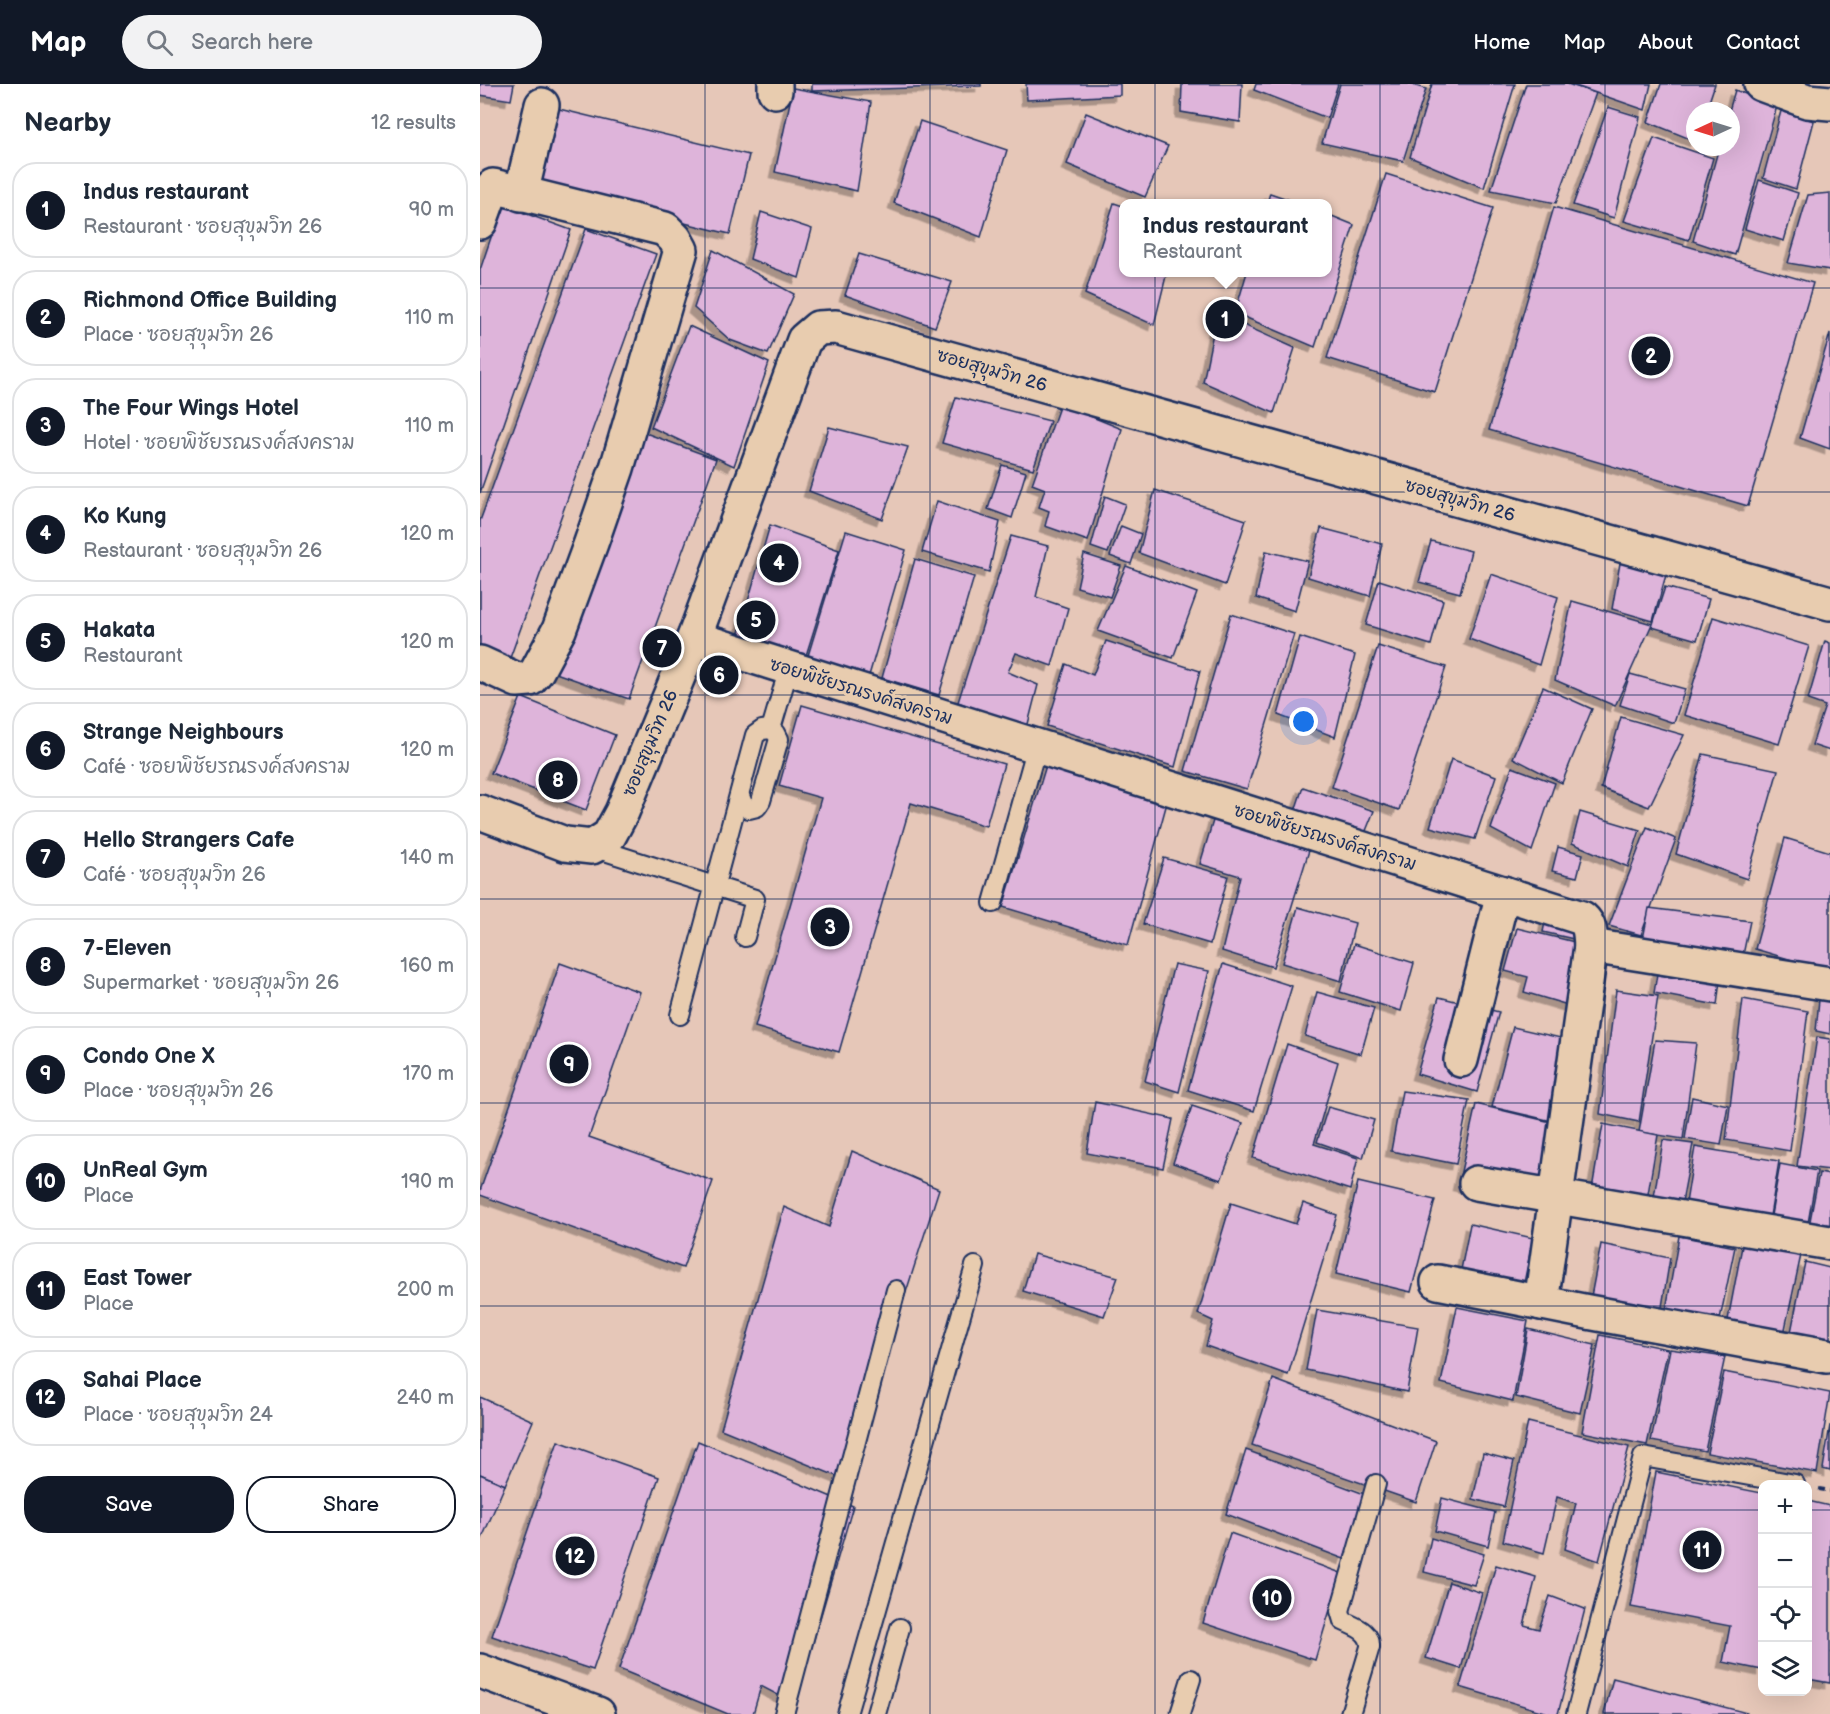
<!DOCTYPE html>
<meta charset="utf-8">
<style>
:root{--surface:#fff;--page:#f2f2f3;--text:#1f2937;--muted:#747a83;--line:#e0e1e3;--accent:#111827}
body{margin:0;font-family:"Balsamiq Sans","Playpen Sans Thai",sans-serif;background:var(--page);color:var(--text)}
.controls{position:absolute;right:18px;bottom:18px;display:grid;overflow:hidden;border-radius:12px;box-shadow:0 6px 24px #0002}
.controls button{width:54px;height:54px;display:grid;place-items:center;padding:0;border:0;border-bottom:2px solid var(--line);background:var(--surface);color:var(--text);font:30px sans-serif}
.compass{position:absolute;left:1206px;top:18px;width:54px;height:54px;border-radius:50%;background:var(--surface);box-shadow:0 6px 24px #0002;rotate:266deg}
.you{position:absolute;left:824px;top:638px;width:21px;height:21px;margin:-15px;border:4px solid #fff;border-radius:50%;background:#1a73e8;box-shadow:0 0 0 9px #1a73e833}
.badge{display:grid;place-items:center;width:39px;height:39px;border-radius:50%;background:var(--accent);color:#fff;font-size:20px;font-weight:700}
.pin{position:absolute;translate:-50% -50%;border:3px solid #fff;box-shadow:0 2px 6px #0006}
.popup{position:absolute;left:639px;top:115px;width:213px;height:78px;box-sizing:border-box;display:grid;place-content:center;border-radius:12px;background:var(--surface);filter:drop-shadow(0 2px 4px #0005);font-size:20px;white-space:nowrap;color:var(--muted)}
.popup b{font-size:22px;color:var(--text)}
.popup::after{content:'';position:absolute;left:50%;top:100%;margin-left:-12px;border:12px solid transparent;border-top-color:var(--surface)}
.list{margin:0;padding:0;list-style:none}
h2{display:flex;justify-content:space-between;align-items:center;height:78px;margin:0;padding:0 24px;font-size:26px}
h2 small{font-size:20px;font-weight:400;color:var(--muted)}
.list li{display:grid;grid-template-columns:39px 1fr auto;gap:18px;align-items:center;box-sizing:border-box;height:96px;margin:0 12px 12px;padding:0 12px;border:2px solid var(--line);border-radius:24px}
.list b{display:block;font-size:22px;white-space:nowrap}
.list p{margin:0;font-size:20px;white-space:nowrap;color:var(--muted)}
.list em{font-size:20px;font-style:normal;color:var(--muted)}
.actions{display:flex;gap:12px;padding:18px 24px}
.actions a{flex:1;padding:14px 0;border:2px solid var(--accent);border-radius:24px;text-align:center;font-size:21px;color:var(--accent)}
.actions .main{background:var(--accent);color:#fff}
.icon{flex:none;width:33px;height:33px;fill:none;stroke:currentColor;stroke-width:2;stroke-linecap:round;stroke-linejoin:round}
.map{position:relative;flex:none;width:1350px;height:1630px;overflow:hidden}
header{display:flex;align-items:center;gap:36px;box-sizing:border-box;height:84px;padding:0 30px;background:var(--accent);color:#fff}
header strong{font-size:28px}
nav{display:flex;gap:33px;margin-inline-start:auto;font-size:21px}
.search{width:420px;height:54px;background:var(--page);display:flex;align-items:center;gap:15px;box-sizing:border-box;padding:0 21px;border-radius:33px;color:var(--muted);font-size:22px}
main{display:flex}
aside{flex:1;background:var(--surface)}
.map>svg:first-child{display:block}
.building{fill:#deb4da;stroke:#1b2f5e;stroke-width:1.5;filter:url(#shadow)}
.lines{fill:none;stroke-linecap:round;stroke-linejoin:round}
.lane-casing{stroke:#1b2f5e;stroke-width:22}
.street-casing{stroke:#1b2f5e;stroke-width:38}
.secondary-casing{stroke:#1b2f5e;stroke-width:38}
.path{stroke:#1b2f5e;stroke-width:4;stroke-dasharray:6 4.5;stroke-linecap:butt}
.lane{stroke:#e8ccaf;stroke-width:18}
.street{stroke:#e8ccaf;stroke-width:33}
.secondary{stroke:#e8ccaf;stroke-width:33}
.grid{fill:none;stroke:#1b2f5e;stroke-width:1.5;stroke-opacity:0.55}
.labels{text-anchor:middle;stroke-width:6;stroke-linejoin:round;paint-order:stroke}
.street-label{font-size:18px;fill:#1b2f5e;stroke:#e8ccaf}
</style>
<header>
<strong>Map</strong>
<div class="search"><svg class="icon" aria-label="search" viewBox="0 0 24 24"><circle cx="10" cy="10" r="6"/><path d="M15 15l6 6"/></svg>Search here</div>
<nav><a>Home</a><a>Map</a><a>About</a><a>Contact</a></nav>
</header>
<main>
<aside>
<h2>Nearby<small>12 results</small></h2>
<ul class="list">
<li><span class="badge">1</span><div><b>Indus restaurant</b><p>Restaurant · ซอยสุขุมวิท 26</p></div><em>90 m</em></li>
<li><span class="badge">2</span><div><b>Richmond Office Building</b><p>Place · ซอยสุขุมวิท 26</p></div><em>110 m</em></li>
<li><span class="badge">3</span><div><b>The Four Wings Hotel</b><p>Hotel · ซอยพิชัยรณรงค์สงคราม</p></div><em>110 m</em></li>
<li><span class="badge">4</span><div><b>Ko Kung</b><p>Restaurant · ซอยสุขุมวิท 26</p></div><em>120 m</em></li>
<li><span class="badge">5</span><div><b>Hakata</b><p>Restaurant</p></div><em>120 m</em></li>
<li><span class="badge">6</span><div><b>Strange Neighbours</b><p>Café · ซอยพิชัยรณรงค์สงคราม</p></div><em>120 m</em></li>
<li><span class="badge">7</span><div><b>Hello Strangers Cafe</b><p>Café · ซอยสุขุมวิท 26</p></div><em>140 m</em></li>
<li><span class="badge">8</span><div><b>7-Eleven</b><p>Supermarket · ซอยสุขุมวิท 26</p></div><em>160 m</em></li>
<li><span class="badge">9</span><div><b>Condo One X</b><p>Place · ซอยสุขุมวิท 26</p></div><em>170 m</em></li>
<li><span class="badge">10</span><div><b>UnReal Gym</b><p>Place</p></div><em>190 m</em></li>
<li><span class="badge">11</span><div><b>East Tower</b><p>Place</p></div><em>200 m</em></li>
<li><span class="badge">12</span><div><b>Sahai Place</b><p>Place · ซอยสุขุมวิท 24</p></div><em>240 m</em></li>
</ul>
<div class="actions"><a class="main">Save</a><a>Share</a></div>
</aside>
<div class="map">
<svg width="1350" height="1630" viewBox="0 0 1350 1630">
<defs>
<filter id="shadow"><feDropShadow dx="-5.5" dy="5.5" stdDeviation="0" flood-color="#0004"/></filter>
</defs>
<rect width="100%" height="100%" fill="#e6c7b8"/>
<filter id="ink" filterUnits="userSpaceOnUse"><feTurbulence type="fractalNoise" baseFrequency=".0167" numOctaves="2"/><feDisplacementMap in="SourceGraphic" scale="12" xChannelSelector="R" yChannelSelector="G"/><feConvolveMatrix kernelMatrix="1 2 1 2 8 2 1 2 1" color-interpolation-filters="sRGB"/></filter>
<g filter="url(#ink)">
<g class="building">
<path d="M0,0h34l-3,16 -31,-5z"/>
<path d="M332,0h169v2l-169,5z"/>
<path d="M546,0h94v11l-93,5z"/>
<path d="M702,0h60l-2,38 -59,-10z"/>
<path d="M776,0h82l-11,34 -73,-28z"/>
<path d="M860,0h69l17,5 -23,72 -81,-18z"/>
<path d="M952,0h83l-31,104 -74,-31z"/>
<path d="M1046,0h41l29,9 -40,110 -65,-13z"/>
<path d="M1090,0h81l-6,26z"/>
<path d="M1181,0h54l-9,27h-11v30l-47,-19z"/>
<path d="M313,4l78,14 -14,89 -82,-19z"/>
<path d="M1255,6l42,16 -42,149 -42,-14 26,-94h12v-36h-2z"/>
<path d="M1128,23l32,10 -26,101 -41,-13z"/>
<path d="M75,24l194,47 -19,79 -194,-47z"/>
<path d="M1301,27l33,10 -18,68 -33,-11z"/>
<path d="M606,29l82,33 -23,51 -78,-33z"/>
<path d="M440,37l87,29 -26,87 -87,-34z"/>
<path d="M1174,54l59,20 -24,82 -65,-19z"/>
<path d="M906,90l107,34 -58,184 -108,-34z"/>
<path d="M1279,96l39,13 -14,48 -39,-12z"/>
<path d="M790,109l29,10h-32z"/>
<path d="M1350,109v77l-42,-7 20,-68z"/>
<path d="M634,119l9,3v66h44l-13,53 -69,-31z"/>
<path d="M22,121l69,25 -91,263v-223z"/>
<path d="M1074,123l259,76 -65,223 -259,-76z"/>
<path d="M281,128l51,17 -13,49 -49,-19z"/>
<path d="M847,130l27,11 -39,122 -80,-34 12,-41h80z"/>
<path d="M106,145l70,25 -146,404 -30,-12v-125z"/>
<path d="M233,166l81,44 -26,60 -38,-14 -36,-32z"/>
<path d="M379,170l93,28 -17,45 -90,-32z"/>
<path d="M737,229l78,35 -21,65 -71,-31z"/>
<path d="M209,242l80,37 -35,103 -83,-39z"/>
<path d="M1350,249v116l-30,-11z"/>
<path d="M476,313l94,24 -17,48 -91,-26z"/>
<path d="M580,320l62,25 -34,112 -43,-15 4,-15 -10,-4 6,-18 -13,-5z"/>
<path d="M349,343l79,20 -26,72 -73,-28z"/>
<path d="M160,347l76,28 -87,240 -76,-27z"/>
<path d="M522,381l24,7 -14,46 -24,-9z"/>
<path d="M675,406l91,30 -21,65 -86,-32z"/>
<path d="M625,412l20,8 -17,49 -17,-6z"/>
<path d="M457,417l63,21 -11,50 -67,-20z"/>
<path d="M290,441l69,25 -36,115 -65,-29z"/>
<path d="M641,442l20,8 -10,30 -21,-8z"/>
<path d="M841,444l61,16 -12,52 -62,-19z"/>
<path d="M366,447l60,19 -38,129 -61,-20z"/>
<path d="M531,452l37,10 -12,51 32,11 -16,58 -36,-13 -8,19 30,13 -11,43 -69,-26z"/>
<path d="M951,457l40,10 -11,42 -41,-11z"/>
<path d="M786,467l42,10 -13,50 -39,-13z"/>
<path d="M604,470l37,12 -11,31 -33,-10z"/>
<path d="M435,475l59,18 -35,118 -57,-17z"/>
<path d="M1140,479l46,12 -13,46 -41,-12z"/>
<path d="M646,482l71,27 -24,65 -75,-27z"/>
<path d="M1011,490l67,23 -19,68 -70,-26z"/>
<path d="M899,496l64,20 -12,45 -65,-20z"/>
<path d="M1185,503l44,12 -12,41 -45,-13z"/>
<path d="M1092,517l80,23 -37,82 -60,-26z"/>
<path d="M751,530l63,20 -47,155 -62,-18z"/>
<path d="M1233,533l96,29 -30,98 -95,-29z"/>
<path d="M820,553l55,18 -20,82 -57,-22z"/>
<path d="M626,557l94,30 -25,96 -128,-41 19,-62 27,11z"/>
<path d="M1345,557l5,2v108l-18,-6 13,-39 -17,-6z"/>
<path d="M898,562l68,21 -47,143 -67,-23z"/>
<path d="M1150,590l55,15 -11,34 -54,-18z"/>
<path d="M1063,603l49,22 -30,74 -49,-25z"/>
<path d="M41,613l94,38 -29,75 -95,-37z"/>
<path d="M322,621l202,59 -18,62 -75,-23 -72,249 -84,-25 66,-229 -42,-12z"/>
<path d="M1141,633l63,18 -35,72 -48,-19z"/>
<path d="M1223,670l75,16 -31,109 -71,-25z"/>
<path d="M971,675l45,17 -21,63 -45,-12z"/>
<path d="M567,678l121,37 -40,146 -125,-38z"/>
<path d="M1032,683l43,16 -23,68 -41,-22z"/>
<path d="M823,703l71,24 -15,37 -66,-31z"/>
<path d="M1100,728l60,18 -12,37 -56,-24z"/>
<path d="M735,730l96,30 -38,123 -51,-16 18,-75 -40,-12z"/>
<path d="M1167,743l29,12 -35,96 -32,-9z"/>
<path d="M1305,754l45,14v119l-75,-22z"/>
<path d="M1078,763l25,7 -6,23 -25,-6z"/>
<path d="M684,774l64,18 -18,68 -67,-20z"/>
<path d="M818,823l57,16 -14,58 -59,-18z"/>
<path d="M1169,824l101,13 -8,39 -100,-16z"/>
<path d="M1067,828l35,6 -4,22 -35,-8z"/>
<path d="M1037,844l74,18 -13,62 -54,-16 4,-15 -23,-6z"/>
<path d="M874,860l60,19 -13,48 -61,-19z"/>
<path d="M1179,877l62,11 -4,33 -63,-12z"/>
<path d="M80,879l80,29 -51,145 124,44 -30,87 -203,-73v-4z"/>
<path d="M694,880l35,7 -30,121 -34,-11z"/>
<path d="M743,880l69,22 -38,125 -66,-21z"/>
<path d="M1340,905l10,2v43l-14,-3z"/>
<path d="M1136,906l42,6 -19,126 -39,-8z"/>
<path d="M837,908l57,16 -13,46 -56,-18z"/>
<path d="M959,913l60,15 -22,80 -60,-18z"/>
<path d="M1263,915l65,12 -18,140 -64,-11z"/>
<path d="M1033,943l61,14 -14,82 -68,-16z"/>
<path d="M1337,953l13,2v131l-33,-4z"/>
<path d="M1175,956l41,3 -13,96 -44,-7z"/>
<path d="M807,960l51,18 -24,82 44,14 -8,32 -97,-32z"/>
<path d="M922,1007l67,9 -13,64 -65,-13z"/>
<path d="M1212,1013l36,8 -7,40 -36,-6z"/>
<path d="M615,1018l78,17 -10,49 -76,-15z"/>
<path d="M996,1020l79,19 -21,81 -76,-19z"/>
<path d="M712,1022l51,17 -22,57 -48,-17z"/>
<path d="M848,1023l46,13 -11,38 -46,-16z"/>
<path d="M1123,1040l55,11 -11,65 -55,-11z"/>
<path d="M1183,1056l30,4 -11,58 -28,-5z"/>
<path d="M1215,1063l84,14 -9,55 -84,-13z"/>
<path d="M372,1067l87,38 -93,291 -125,-51 63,-222 45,20z"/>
<path d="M1300,1080l37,7 -10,58 -37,-8z"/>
<path d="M1339,1089l11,2v53l-21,-2z"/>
<path d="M878,1098l77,18 -24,92 -75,-18z"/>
<path d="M751,1119l65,21 7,-21 34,12 -49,160 -82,-29 7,-25 -15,-7z"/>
<path d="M990,1140l63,14 -11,55 -63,-13z"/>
<path d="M1199,1152l56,11 -20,96 -53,-11z"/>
<path d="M1263,1157l58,14 -22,102 -56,-11z"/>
<path d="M1121,1160l69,14 -11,67 -71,-13z"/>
<path d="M554,1170l84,23 -14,39 -81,-25z"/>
<path d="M1325,1178l25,6v99l-44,-10z"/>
<path d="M977,1223l71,14 -15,80 -72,-18z"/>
<path d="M837,1226l101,17 -11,65 -101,-22z"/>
<path d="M1048,1245l67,16 -15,68 -64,-16z"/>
<path d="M1120,1251l68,14 -21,96 -65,-13z"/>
<path d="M1190,1265l55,8 -20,94 -54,-10z"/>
<path d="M1244,1288l106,21 -13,80 -110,-20z"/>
<path d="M793,1295l163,62 -20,61 -164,-57z"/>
<path d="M0,1313l53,24 -28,64 -25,-11z"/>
<path d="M1048,1338l101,25 -30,114 -34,-12 11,-46 -19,-6 -13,56 -41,-12z"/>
<path d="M1350,1341v46l-7,-2z"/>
<path d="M78,1357l101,36 -66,193 -101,-34z"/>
<path d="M218,1357l155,65 -58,198 -34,-18 -8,28h-25l-109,-45z"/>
<path d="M766,1366l121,45 -23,64 -118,-45z"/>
<path d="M1003,1369l31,8 -10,46 -31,-8z"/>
<path d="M1176,1388l106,21v177l-39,-8 7,-36 -99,-19z"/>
<path d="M0,1390l25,11 -25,58z"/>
<path d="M962,1414l53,14 -7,34 -53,-15z"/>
<path d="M1328,1417l22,5v177l-22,-4z"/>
<path d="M750,1449l111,40 -26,87 -112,-37z"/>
<path d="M951,1454l53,16 -10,31 -50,-13z"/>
<path d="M1016,1481l40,12 -12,48 15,4 11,-33 35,13 -27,105h-7l-91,-27z"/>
<path d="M969,1498l33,11 -21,76 -35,-11z"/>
<path d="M1133,1594l134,35v1h-143z"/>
</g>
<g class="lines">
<g class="lane-casing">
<g id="lane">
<path d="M291,645l18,-61"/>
<path d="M260,712l4,10 5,3 8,-2 4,-6 18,-62 -3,-6 -5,-4"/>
<path d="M112,763l163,52 -10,38"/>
<path d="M513,819l44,-157"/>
<path d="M200,931l75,-280 7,-5 9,-1"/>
<path d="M304,1630l112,-424"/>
<path d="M367,1630l128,-448"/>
<path d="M396,1630l24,-86"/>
<path d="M700,1630l11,-35"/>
<path d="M870,1630l20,-67c1,-16 -15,-20 -27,-26l-3,-10 36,-127"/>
<path d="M1096,1630l67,-257 152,27"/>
</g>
</g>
<g class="street-casing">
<g id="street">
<path d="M295,0v7"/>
<path d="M1281,0l46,17 23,2"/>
<path d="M41,110l21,-89"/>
<path d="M0,138l13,-36 172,43 10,10 6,11 -64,218 -26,75 -32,87 -22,41 -7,8 -13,1 -37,-17"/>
<path d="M214,554l888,280c9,8 8,17 9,28l-50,357"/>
<path d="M1111,862l239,38"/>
<path d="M981,976l42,-167"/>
<path d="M996,1099l354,60"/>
<path d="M958,1198l150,30 239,44"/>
</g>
</g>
<g class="secondary-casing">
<g id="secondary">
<path d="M0,728l85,32 27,3 17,-11 13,-24 72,-174 110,-298 14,-12 18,-1 994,276"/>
<path d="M0,1587l118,43"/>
</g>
</g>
<path class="path" d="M1339,1405l11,2"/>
<use href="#lane" class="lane"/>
<use href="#street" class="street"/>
<use href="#secondary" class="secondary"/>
</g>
</g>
<path class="grid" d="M225,0v1630M450,0v1630M675,0v1630M900,0v1630M1125,0v1630M0,204h1350M0,408h1350M0,611h1350M0,815h1350M0,1019h1350M0,1222h1350M0,1426h1282M1328,1426h22"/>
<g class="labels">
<g class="street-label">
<text transform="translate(512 286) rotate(16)" y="6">ซอยสุขุมวิท 26</text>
<text transform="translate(980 416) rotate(16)" y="6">ซอยสุขุมวิท 26</text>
<text transform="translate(381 607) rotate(17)" y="6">ซอยพิชัยรณรงค์สงคราม</text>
<text transform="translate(170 659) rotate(-67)" y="6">ซอยสุขุมวิท 26</text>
<text transform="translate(845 753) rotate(17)" y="6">ซอยพิชัยรณรงค์สงคราม</text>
</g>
</g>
</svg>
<div class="controls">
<button>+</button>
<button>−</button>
<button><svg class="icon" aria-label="locate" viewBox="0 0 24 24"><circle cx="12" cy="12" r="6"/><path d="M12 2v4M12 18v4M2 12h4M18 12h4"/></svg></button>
<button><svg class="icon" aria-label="layers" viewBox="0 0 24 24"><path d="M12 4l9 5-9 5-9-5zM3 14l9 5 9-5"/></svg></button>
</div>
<svg class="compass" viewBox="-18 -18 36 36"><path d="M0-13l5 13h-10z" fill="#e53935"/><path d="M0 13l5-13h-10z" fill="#747a83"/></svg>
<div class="you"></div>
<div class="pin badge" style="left:745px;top:235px">1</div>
<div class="popup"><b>Indus restaurant</b>Restaurant</div>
<div class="pin badge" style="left:1171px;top:272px">2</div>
<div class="pin badge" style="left:350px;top:843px">3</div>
<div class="pin badge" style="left:299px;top:479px">4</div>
<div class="pin badge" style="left:276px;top:536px">5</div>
<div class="pin badge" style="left:239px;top:591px">6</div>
<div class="pin badge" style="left:182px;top:564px">7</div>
<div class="pin badge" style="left:78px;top:696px">8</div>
<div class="pin badge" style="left:89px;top:980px">9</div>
<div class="pin badge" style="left:792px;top:1514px">10</div>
<div class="pin badge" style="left:1222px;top:1466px">11</div>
<div class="pin badge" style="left:95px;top:1472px">12</div>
</div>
</main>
